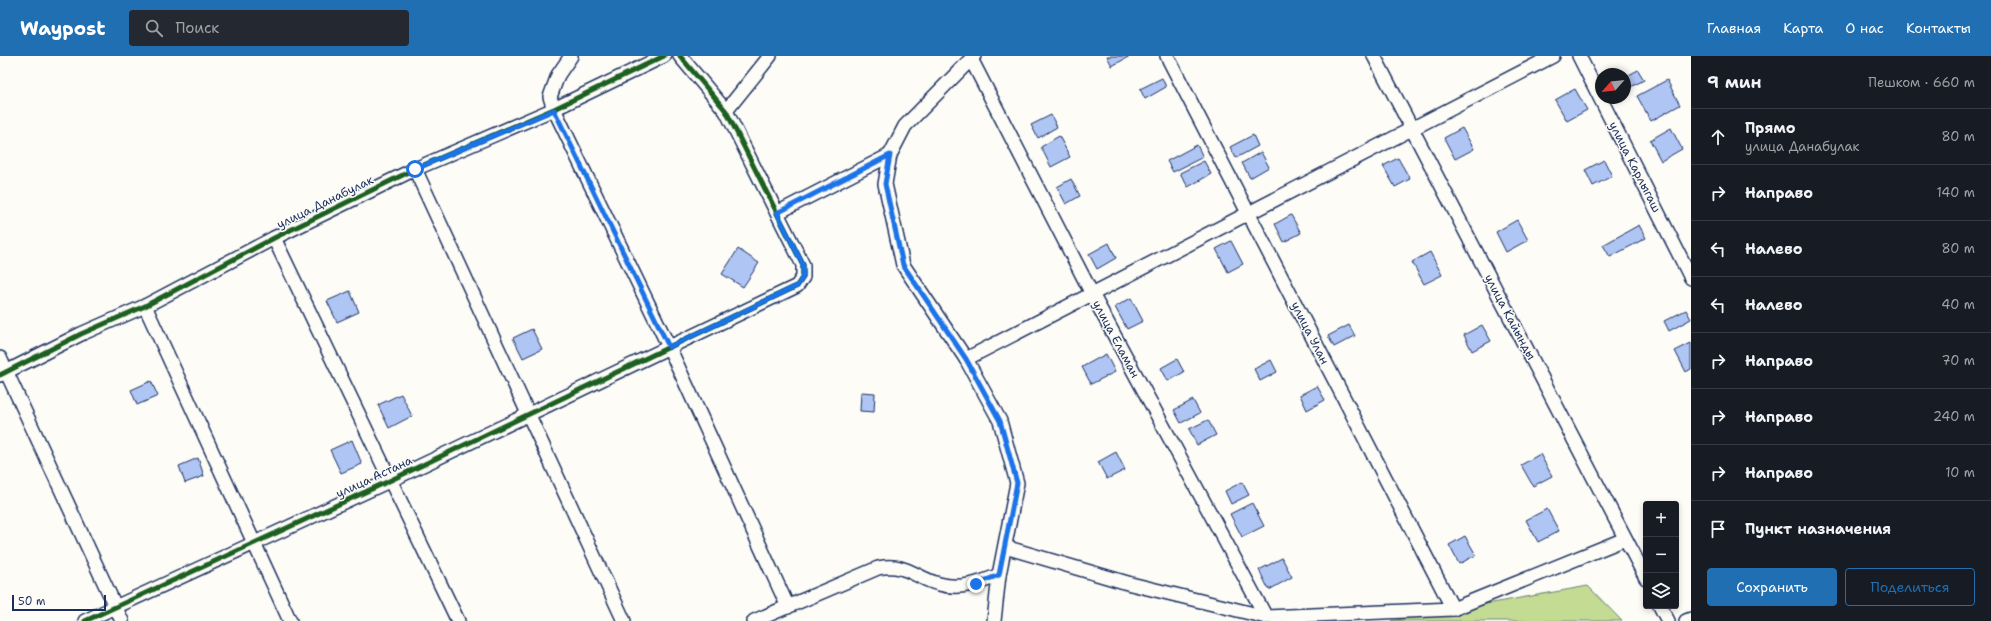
<!DOCTYPE html>
<html lang="ru">
<meta charset="utf-8">
<style>
:root{--surface:#171b24;--page:#242831;--text:#f1f3f6;--muted:#9ea1a6;--line:#363941;--accent:#1f6fb2}
body{margin:0;font-family:"Shantell Sans",sans-serif;background:var(--page);color:var(--text)}
.controls{position:absolute;right:12px;bottom:12px;display:grid;overflow:hidden;border-radius:4px;box-shadow:0 2px 6px #0003}
.controls button{width:36px;height:36px;display:grid;place-items:center;padding:0;border:0;border-bottom:1px solid var(--line);background:var(--surface);color:var(--text);font:20px sans-serif}
.compass{position:absolute;left:1595px;top:12px;width:36px;height:36px;border-radius:50%;background:var(--surface);box-shadow:0 2px 6px #0003;rotate:243deg}
.scale{position:absolute;left:12px;bottom:10px;width:94px;box-sizing:border-box;padding-left:4px;border:2px solid #1b2f5e;border-top:0;font-size:11px;line-height:14px;white-space:nowrap;color:#1b2f5e;-webkit-text-stroke:3px #fdfcf7;paint-order:stroke}
.stop{position:absolute;width:12px;height:12px;margin:-9px;border:3px solid #1a73e8;border-radius:50%;background:#fff}
.stop.end{background:#1a73e8;border-color:#fff;box-shadow:0 1px 4px #0008}
.list{margin:0;padding:0;list-style:none}
h2{display:flex;justify-content:space-between;align-items:center;height:52px;margin:0;padding:0 16px;font-size:17px}
h2 small{font-size:13px;font-weight:400;color:var(--muted)}
.list li{display:grid;grid-template-columns:26px 1fr auto;gap:12px;align-items:center;box-sizing:border-box;height:56px;padding:0 16px;border-top:1px solid var(--line)}
.list b{display:block;font-size:15px;white-space:nowrap}
.list p{margin:0;font-size:13px;white-space:nowrap;color:var(--muted)}
.list em{font-size:13px;font-style:normal;color:var(--muted)}
.actions{display:flex;gap:8px;padding:12px 16px}
.actions a{flex:1;padding:9px 0;border:1px solid var(--accent);border-radius:4px;text-align:center;font-size:14px;color:var(--accent)}
.actions .main{background:var(--accent);color:#fff}
.icon{flex:none;width:22px;height:22px;fill:none;stroke:currentColor;stroke-width:2;stroke-linecap:round;stroke-linejoin:round}
.map{position:relative;flex:none;width:1691px;height:565px;overflow:hidden}
header{display:flex;align-items:center;gap:24px;box-sizing:border-box;height:56px;padding:0 20px;background:var(--accent);color:#fff}
header strong{font-size:19px}
nav{display:flex;gap:22px;margin-inline-start:auto;font-size:14px}
.search{width:280px;height:36px;background:var(--page);display:flex;align-items:center;gap:10px;box-sizing:border-box;padding:0 14px;border-radius:4px;color:var(--muted);font-size:15px}
main{display:flex}
aside{flex:1;background:var(--surface)}
.map>svg:first-child{display:block}
.green{fill:#c3db92;stroke:#6f8578}
.building{fill:#afc5f4;stroke:#1b2f5e}
.lines{fill:none;stroke-linecap:round;stroke-linejoin:round}
.minor-casing{stroke:#1b2f5e;stroke-width:16}
.minor{stroke:#fdfcf7;stroke-width:13}
.cycleway-casing{stroke:#fdfcf7;stroke-width:8}
.cycleway{stroke:#1b5e20;stroke-width:5}
.route{stroke:#1a73e8;stroke-width:5}
.labels{text-anchor:middle;stroke-width:3;stroke-linejoin:round;paint-order:stroke}
.street-label{font-size:12px;fill:#1b2f5e;stroke:#fdfcf7}
</style>
<header>
<strong>Waypost</strong>
<div class="search"><svg class="icon" aria-label="search" viewBox="0 0 24 24"><circle cx="10" cy="10" r="6"/><path d="M15 15l6 6"/></svg>Поиск</div>
<nav><a>Главная</a><a>Карта</a><a>О нас</a><a>Контакты</a></nav>
</header>
<main>
<div class="map">
<svg width="1691" height="565" viewBox="0 0 1691 565">
<rect width="100%" height="100%" fill="#fdfcf7"/>
<filter id="ink" filterUnits="userSpaceOnUse"><feTurbulence type="fractalNoise" baseFrequency=".025" numOctaves="2"/><feDisplacementMap in="SourceGraphic" scale="8" xChannelSelector="R" yChannelSelector="G"/><feConvolveMatrix kernelMatrix="1 2 1 2 8 2 1 2 1" color-interpolation-filters="sRGB"/></filter>
<g filter="url(#ink)">
<path class="green" d="M1588,530l34,35h-231z"/>
<g class="building">
<path d="M1107,0h23l-18,10z"/>
<path d="M1638,14l6,10 -19,10v-13z"/>
<path d="M1162,22l4,9 -21,12 -5,-10z"/>
<path d="M1667,24l13,25 -29,16 -14,-25z"/>
<path d="M1575,33l12,21 -20,11 -12,-21z"/>
<path d="M1051,59l6,12 -19,11 -7,-13z"/>
<path d="M1462,72l12,21 -19,10 -11,-21z"/>
<path d="M1671,72l11,21 -21,12 -11,-21z"/>
<path d="M1253,79l5,11 -22,12 -6,-11z"/>
<path d="M1059,80l11,21 -19,10 -10,-20z"/>
<path d="M1197,89l6,12 -30,15 -6,-11z"/>
<path d="M1261,96l8,15 -19,11 -8,-15z"/>
<path d="M1398,102l12,21 -15,8 -12,-21z"/>
<path d="M1604,104l8,16 -19,10 -8,-16z"/>
<path d="M1204,105l7,13 -23,13 -8,-14z"/>
<path d="M1071,123l9,17 -14,8 -9,-17z"/>
<path d="M1291,159l10,18 -17,9 -9,-18z"/>
<path d="M1517,164l11,20 -22,12 -10,-20z"/>
<path d="M1639,169l7,13 -36,19 -7,-12z"/>
<path d="M1231,185l12,23 -15,8 -12,-23z"/>
<path d="M1109,187l7,15 -19,11 -8,-15z"/>
<path d="M738,193l21,14 -16,24 -21,-13z"/>
<path d="M1430,196l12,23 -18,9 -12,-22z"/>
<path d="M350,235l9,21 -22,10 -10,-21z"/>
<path d="M1131,242l12,23 -16,8 -12,-22z"/>
<path d="M1686,254l5,9 -22,12 -5,-10z"/>
<path d="M1349,269l6,11 -21,11 -6,-11z"/>
<path d="M1482,269l9,16 -19,10 -8,-16z"/>
<path d="M532,273l10,20 -19,9 -10,-20z"/>
<path d="M1691,287v26l-5,3 -11,-21z"/>
<path d="M1106,298l9,18 -24,12 -9,-17z"/>
<path d="M1177,303l7,13 -16,9 -7,-13z"/>
<path d="M1271,304l6,12 -17,9 -6,-12z"/>
<path d="M151,325l7,15 -21,9 -6,-15z"/>
<path d="M1317,330l8,14 -18,10 -7,-15z"/>
<path d="M861,336l14,1 -1,19 -14,-1z"/>
<path d="M401,338l11,22 -23,12 -11,-23z"/>
<path d="M1193,344l7,13 -19,10 -7,-13z"/>
<path d="M1208,364l8,15 -19,10 -8,-16z"/>
<path d="M352,384l10,24 -21,9 -11,-23z"/>
<path d="M1116,396l9,18 -18,9 -9,-17z"/>
<path d="M1540,398l12,22 -19,10 -12,-21z"/>
<path d="M198,402l6,18 -19,7 -6,-17z"/>
<path d="M1242,426l7,13 -18,9 -6,-13z"/>
<path d="M1252,447l12,23 -22,11 -12,-23z"/>
<path d="M1547,453l12,22 -21,11 -12,-22z"/>
<path d="M1465,480l11,19 -17,9 -10,-19z"/>
<path d="M1282,502l10,19 -23,13 -10,-20z"/>
</g>
<g class="lines">
<g class="minor-casing">
<g id="minor">
<path d="M571,0l-13,19 -8,22 4,12 115,238 119,260"/>
<path d="M974,0l-69,70 -15,29 -5,29 18,81 63,94 34,62 17,62 -18,92 -5,46"/>
<path d="M1167,0l286,553"/>
<path d="M1374,0l272,522"/>
<path d="M1579,0l112,222"/>
<path d="M971,3l121,235 174,323"/>
<path d="M726,55l44,-55"/>
<path d="M415,113l209,452"/>
<path d="M777,157l113,-58"/>
<path d="M274,182l184,383"/>
<path d="M145,250l145,315"/>
<path d="M0,302l122,263"/>
<path d="M966,303l587,-303"/>
<path d="M0,319l81,-41 64,-28 129,-68 141,-69 139,-60 110,-53"/>
<path d="M1005,491l126,37 135,33 187,-8 172,-70"/>
<path d="M1660,550l8,15"/>
<path d="M85,565l304,-140 408,-195 6,-9v-12l-77,-154 -46,-55"/>
<path d="M754,565l124,-53c28,-6 37,10 61,16 21,6 41,-1 60,-9"/>
<path d="M1686,565l5,-2"/>
</g>
</g>
<use href="#minor" class="minor"/>
<g class="cycleway-casing">
<g id="cycleway">
<path d="M0,319l81,-41 64,-28 129,-68 141,-69 139,-60 110,-53"/>
<path d="M85,565l304,-140 408,-195 6,-9v-12l-77,-154 -46,-55"/>
</g>
</g>
<use href="#cycleway" class="cycleway"/>
</g>
</g>
<g class="lines" filter="url(#ink)">
<path class="route" d="M415,113l139,-59 115,237 128,-61 6,-9v-12l-26,-52 113,-58 -5,29 18,81 63,94 34,62 17,62 -18,92 -23,9"/>
</g>
<g class="labels">
<g class="street-label">
<text transform="translate(1635 111) rotate(63)" y="4">улица Карлыгаш</text>
<text transform="translate(325 146) rotate(-26)" y="4">улица Данабулак</text>
<text transform="translate(1510 261) rotate(62)" y="4">улица Кайынды</text>
<text transform="translate(1310 277) rotate(63)" y="4">улица Улан</text>
<text transform="translate(1116 283) rotate(62)" y="4">улица Еламан</text>
<text transform="translate(374 421) rotate(-25)" y="4">улица Астана</text>
</g>
</g>
</svg>
<div class="controls">
<button>+</button>
<button>−</button>
<button><svg class="icon" aria-label="layers" viewBox="0 0 24 24"><path d="M12 4l9 5-9 5-9-5zM3 14l9 5 9-5"/></svg></button>
</div>
<svg class="compass" viewBox="-18 -18 36 36"><path d="M0-13l5 13h-10z" fill="#e53935"/><path d="M0 13l5-13h-10z" fill="#9ea1a6"/></svg>
<div class="scale">50 m</div>
<div class="stop" style="left:415px;top:113px"></div>
<div class="stop end" style="left:976px;top:528px"></div>
</div>
<aside>
<h2>9 мин<small>Пешком · 660 m</small></h2>
<ul class="list">
<li><svg class="icon" aria-label="ahead" viewBox="0 0 24 24"><path d="M12 20V5M6 11l6-6 6 6"/></svg><div><b>Прямо</b><p>улица Данабулак</p></div><em>80 m</em></li>
<li><svg class="icon" aria-label="right" viewBox="0 0 24 24"><path d="M7 20v-9h11M14 6l5 5-5 5"/></svg><div><b>Направо</b></div><em>140 m</em></li>
<li><svg class="icon" aria-label="left" viewBox="0 0 24 24"><path d="M17 20v-9H6M10 6l-5 5 5 5"/></svg><div><b>Налево</b></div><em>80 m</em></li>
<li><svg class="icon" aria-label="left" viewBox="0 0 24 24"><path d="M17 20v-9H6M10 6l-5 5 5 5"/></svg><div><b>Налево</b></div><em>40 m</em></li>
<li><svg class="icon" aria-label="right" viewBox="0 0 24 24"><path d="M7 20v-9h11M14 6l5 5-5 5"/></svg><div><b>Направо</b></div><em>70 m</em></li>
<li><svg class="icon" aria-label="right" viewBox="0 0 24 24"><path d="M7 20v-9h11M14 6l5 5-5 5"/></svg><div><b>Направо</b></div><em>240 m</em></li>
<li><svg class="icon" aria-label="right" viewBox="0 0 24 24"><path d="M7 20v-9h11M14 6l5 5-5 5"/></svg><div><b>Направо</b></div><em>10 m</em></li>
<li><svg class="icon" aria-label="arrive" viewBox="0 0 24 24"><path d="M6 21V4h12l-3 4 3 4H6"/></svg><div><b>Пункт назначения</b></div></li>
</ul>
<div class="actions"><a class="main">Сохранить</a><a>Поделиться</a></div>
</aside>
</main>
